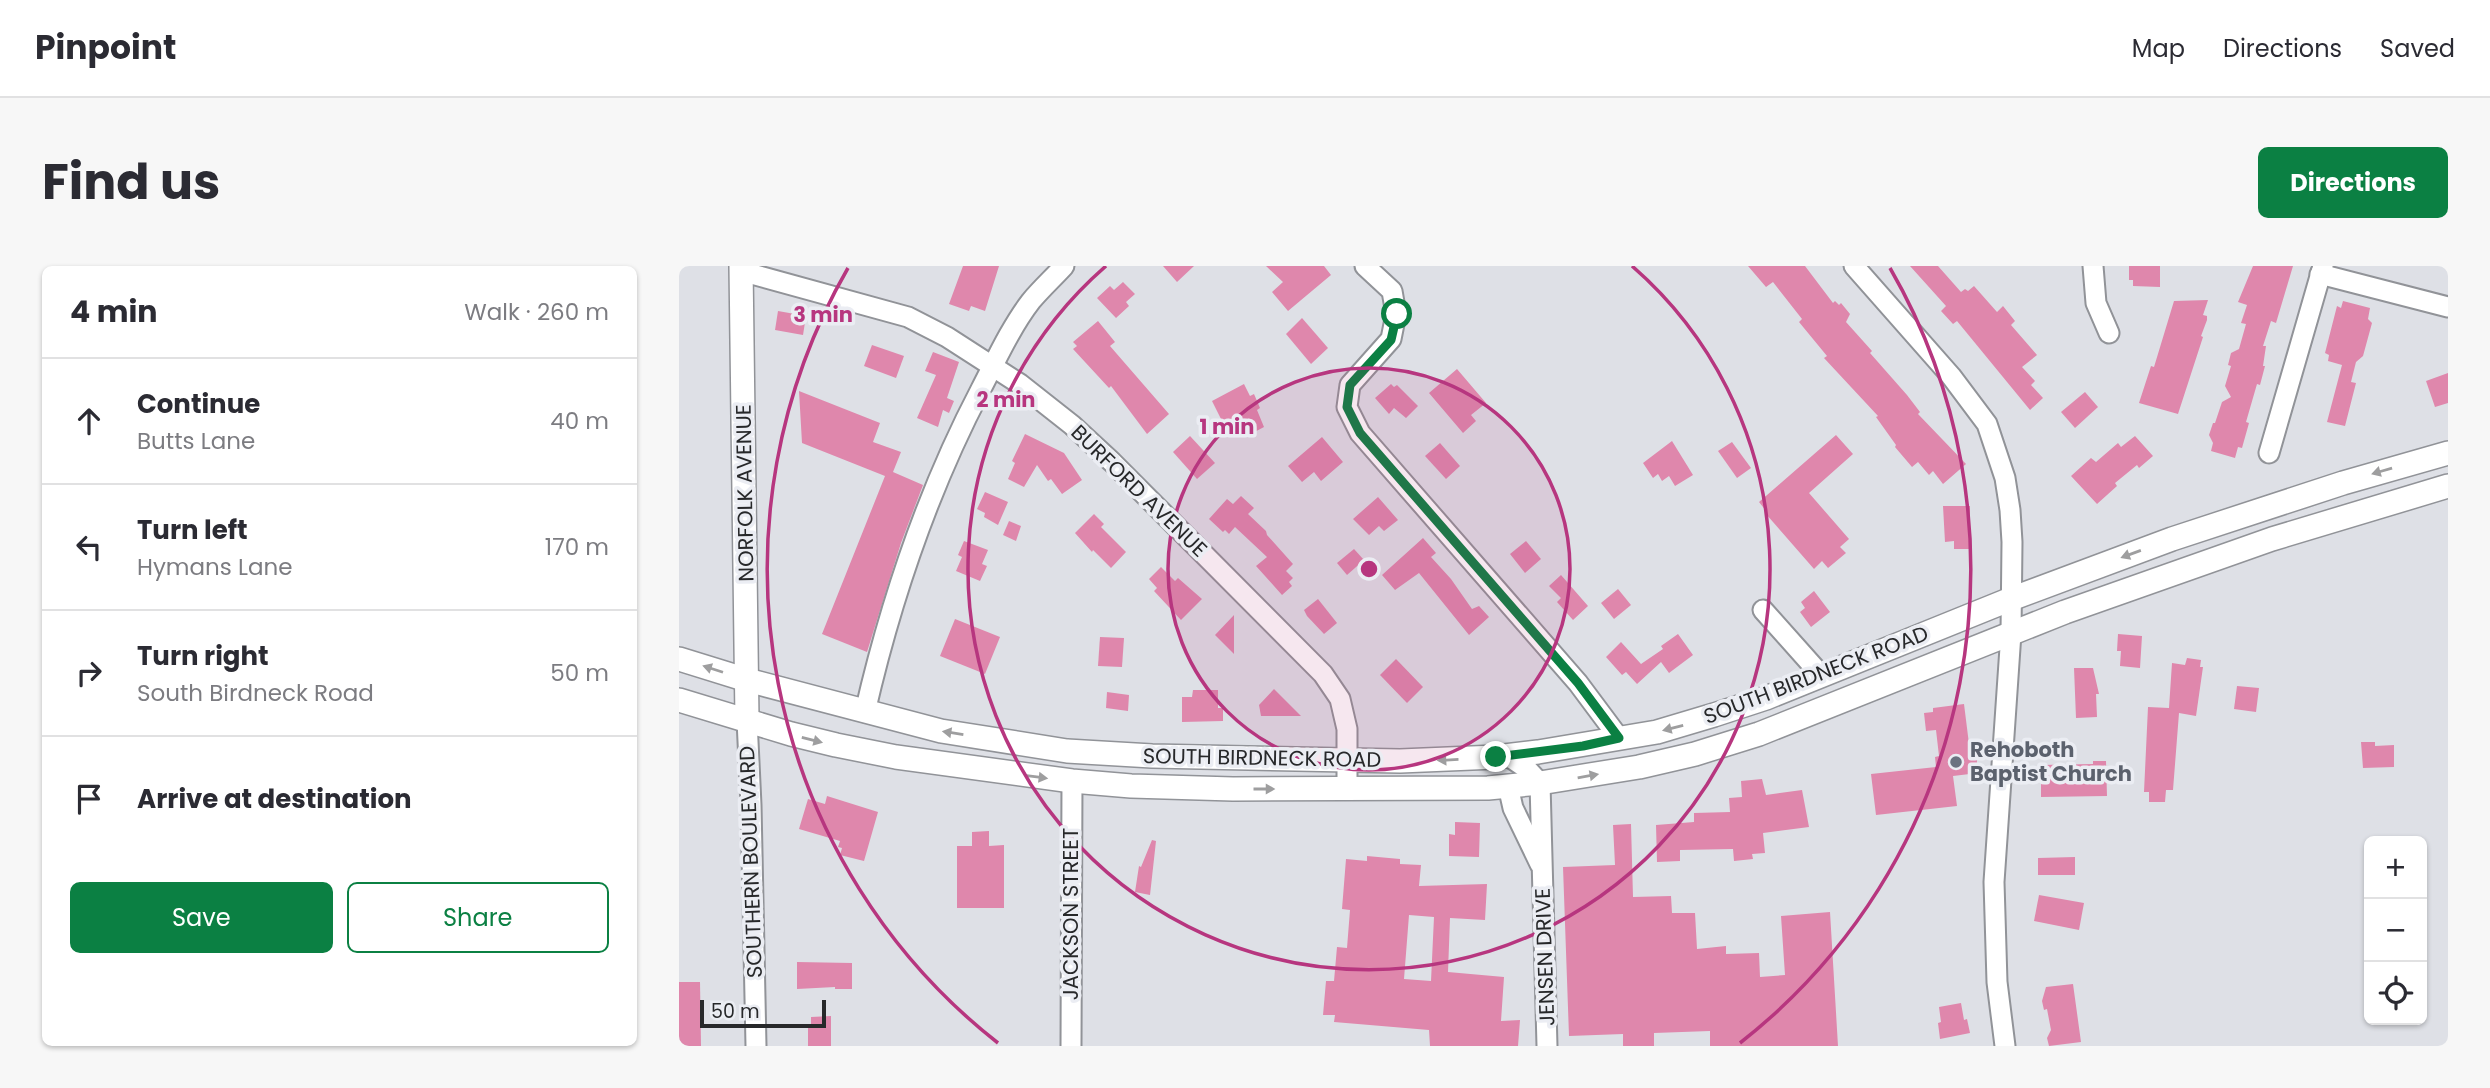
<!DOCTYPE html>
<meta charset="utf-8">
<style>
:root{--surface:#fff;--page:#f7f7f7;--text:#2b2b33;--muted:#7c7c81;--line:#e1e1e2;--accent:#0b8043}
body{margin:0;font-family:Poppins,sans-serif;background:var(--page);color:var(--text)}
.controls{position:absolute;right:21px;bottom:21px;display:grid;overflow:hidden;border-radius:10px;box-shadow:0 2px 5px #0004}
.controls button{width:63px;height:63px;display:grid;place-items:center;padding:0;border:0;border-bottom:2px solid var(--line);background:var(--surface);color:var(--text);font:35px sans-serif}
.scale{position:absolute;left:21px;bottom:18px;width:126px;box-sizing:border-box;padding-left:7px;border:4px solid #27282a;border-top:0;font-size:19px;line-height:24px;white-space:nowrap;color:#27282a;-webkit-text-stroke:5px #ebedf3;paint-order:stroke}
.stop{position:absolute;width:21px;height:21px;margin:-16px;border:5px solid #0b8043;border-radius:50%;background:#fff}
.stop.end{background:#0b8043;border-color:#fff;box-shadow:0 2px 7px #0008}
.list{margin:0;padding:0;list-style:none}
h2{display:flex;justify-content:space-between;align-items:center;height:91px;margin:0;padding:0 28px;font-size:30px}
h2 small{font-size:23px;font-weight:400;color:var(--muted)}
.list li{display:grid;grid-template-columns:46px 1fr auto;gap:21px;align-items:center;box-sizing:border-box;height:126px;padding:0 28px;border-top:2px solid var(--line)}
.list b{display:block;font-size:26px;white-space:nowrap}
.list p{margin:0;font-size:23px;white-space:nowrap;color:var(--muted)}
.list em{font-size:23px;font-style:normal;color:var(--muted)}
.actions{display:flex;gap:14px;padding:21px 28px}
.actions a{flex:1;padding:16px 0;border:2px solid var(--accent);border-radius:10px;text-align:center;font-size:24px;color:var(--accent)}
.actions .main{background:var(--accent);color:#fff}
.icon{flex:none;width:38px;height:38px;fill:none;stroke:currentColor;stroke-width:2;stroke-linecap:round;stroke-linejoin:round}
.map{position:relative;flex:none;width:1769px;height:780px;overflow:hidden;border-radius:10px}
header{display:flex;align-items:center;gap:42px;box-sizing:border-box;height:98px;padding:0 35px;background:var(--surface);border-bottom:2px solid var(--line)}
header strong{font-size:33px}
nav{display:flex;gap:38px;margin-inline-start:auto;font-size:24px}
.intro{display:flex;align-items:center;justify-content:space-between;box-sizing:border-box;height:168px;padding:0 42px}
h1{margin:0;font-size:49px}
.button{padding:18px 32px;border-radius:10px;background:var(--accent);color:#fff;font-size:24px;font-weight:700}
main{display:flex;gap:42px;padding:0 42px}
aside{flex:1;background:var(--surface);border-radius:10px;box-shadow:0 2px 5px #0004}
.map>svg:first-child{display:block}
.building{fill:#df87ac;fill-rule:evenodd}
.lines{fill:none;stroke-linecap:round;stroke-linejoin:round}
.minor-casing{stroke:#919398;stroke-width:23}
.major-casing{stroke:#919398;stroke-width:26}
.minor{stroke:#fff;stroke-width:19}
.major{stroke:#fff;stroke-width:23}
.oneway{fill:#9e9e9f}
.route{stroke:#0b8043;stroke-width:9}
.ring{fill:none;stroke:#b7367f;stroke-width:3.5}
.worship-dot{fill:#6b7280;stroke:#ebedf3;stroke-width:2.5}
.labels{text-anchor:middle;stroke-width:7;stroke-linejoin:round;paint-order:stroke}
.street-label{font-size:21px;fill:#27282a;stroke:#ebedf3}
.worship-label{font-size:21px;font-weight:bold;fill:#5b616d;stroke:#ebedf3;text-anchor:start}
.centre{fill:#b7367f;stroke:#ebedf3;stroke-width:3.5}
.ring-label{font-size:21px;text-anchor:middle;font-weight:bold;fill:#b7367f;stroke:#ebedf3;stroke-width:7;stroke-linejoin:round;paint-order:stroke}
</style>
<header>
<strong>Pinpoint</strong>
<nav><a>Map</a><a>Directions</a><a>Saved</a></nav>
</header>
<div class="intro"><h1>Find us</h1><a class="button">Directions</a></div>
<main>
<aside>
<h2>4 min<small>Walk · 260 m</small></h2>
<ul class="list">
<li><svg class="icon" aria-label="ahead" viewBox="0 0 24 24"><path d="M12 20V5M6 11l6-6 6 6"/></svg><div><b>Continue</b><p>Butts Lane</p></div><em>40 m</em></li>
<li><svg class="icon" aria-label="left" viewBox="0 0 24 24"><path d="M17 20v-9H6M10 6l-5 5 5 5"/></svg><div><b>Turn left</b><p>Hymans Lane</p></div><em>170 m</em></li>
<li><svg class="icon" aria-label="right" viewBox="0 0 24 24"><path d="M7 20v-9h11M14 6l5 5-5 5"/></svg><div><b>Turn right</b><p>South Birdneck Road</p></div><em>50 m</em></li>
<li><svg class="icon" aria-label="arrive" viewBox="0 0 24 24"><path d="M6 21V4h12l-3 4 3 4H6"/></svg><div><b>Arrive at destination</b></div></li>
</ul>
<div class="actions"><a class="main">Save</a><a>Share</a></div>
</aside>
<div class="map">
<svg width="1769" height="780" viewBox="0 0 1769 780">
<rect width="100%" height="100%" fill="#dee0e6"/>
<g class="building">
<path d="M284,0h36l-14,45 -14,-5 -2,5 -20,-7z"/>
<path d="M484,0h31l-17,16z"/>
<path d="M587,0h58l7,9 -43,36 -16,-19 11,-10z"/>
<path d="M1069,0h57l28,37 2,-2 4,4 2,-2 9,11 -4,8 26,29 -2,2 37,42 13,17 -2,2 48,50 -23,20 -10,-13 -4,4 -11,-13 -6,5 -17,-20 1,-2 -20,-28 2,-1 -54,-58 3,-2 -28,-34 3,-3 -29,-37 -7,5z"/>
<path d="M1231,0h28l23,26 4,-3 3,2 6,-5 23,26 6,-6 12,15 -4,4 26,30 -15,12 13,14 -4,4 12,13 -13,12 -73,-89 -4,3 -12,-13 5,-5z"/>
<path d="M1450,0h31v21l-27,-1v-6h-4z"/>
<path d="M1574,0h40l-17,57 -5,-2 -8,25h3l-3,20h2l-5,19 -3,-1 -11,38 3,1 -7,25 -4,-1 -3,11 -24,-7 2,-8 -4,-8 4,-12h2l7,-21 9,-5 -6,-11 6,-20 -3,-1 3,-12 8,-4 7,-25 -5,-1 6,-18 -9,-3z"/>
<path d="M444,16l12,12 -9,8 3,4 -13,12 -19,-20 13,-12 4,4z"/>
<path d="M1529,34l-5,15 4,1v4l-6,16 2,1 -25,77 -39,-11 12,-37 3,1 20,-66z"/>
<path d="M1664,35l27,7 -2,11 4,4 -9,33 -7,6 -5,20 5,1 -11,43 -18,-4 15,-57 -14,-4 1,-6 -4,-2 12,-47 4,2z"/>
<path d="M99,45l28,5 -3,19 -28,-5z"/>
<path d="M623,52l26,30 -17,16 -25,-30z"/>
<path d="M419,55l17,21 -5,4 59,68 -22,20 -36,-48 -2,2 -36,-39 4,-3 -4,-4z"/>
<path d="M193,79l32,11 -8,22 -32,-12z"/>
<path d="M254,86l26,10 -12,36 7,3 -5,12 -6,-3 -5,17 -21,-9 19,-43 -11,-4z"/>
<path d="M778,103l29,34 -15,12 5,6 -13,12 -34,-40z"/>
<path d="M1769,107v30l-13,4 -9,-26z"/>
<path d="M565,118l6,12 4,-2 6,14 -3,2 7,17 -17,9 -9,-18 -14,7 -12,-24z"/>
<path d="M712,118l3,3 3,-2 21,21 -12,12 -12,-10 -5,6 -14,-16z"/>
<path d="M120,125l81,32 -7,19 28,10 -8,20 30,13 -22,58 -34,109 -45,-18 63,-158 -83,-33z"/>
<path d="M1406,126l13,15 -23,21 -14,-16z"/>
<path d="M346,168l39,19 18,27 -20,14 -11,-15 -3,2 -11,-16 -13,22 -16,-8 7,-16 -3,-2z"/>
<path d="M1157,169l17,19 -44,39 40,46 -9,8 6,6 -18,15 -6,-7 -8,8 -48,-55 1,-2 -8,-10z"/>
<path d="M511,170l25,27 -18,16 -24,-27z"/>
<path d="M1456,170l18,20 -14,12 -2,-3 -22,18 2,3 -20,18 -26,-28 20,-18 5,4 22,-19 3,4z"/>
<path d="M643,171l21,25 -22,19 -7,-9 -12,10 -14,-16z"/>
<path d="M993,175l21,34 -18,11 -6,-10 -7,5 -4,-7 -5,4 -10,-15z"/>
<path d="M1053,176l19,26 -14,10 -19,-27z"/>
<path d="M761,177l20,23 -14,13 -21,-23z"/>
<path d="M306,226l23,10 -10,23 -14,-8 1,-4 -8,-4z"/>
<path d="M562,230l13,12 -6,6 18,17 1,4 26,29 -7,7 7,7 -4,4 3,4 -10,9 -26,-29 11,-9 -32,-30 -6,7 -4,-4 -2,2 -14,-13 18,-20 6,5z"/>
<path d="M699,231l20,23 -14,11 -5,-5 -10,9 -16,-16z"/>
<path d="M1264,240h27v43h-16v-8l-9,1z"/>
<path d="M415,248l10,10 -3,3 25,25 -15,16 -18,-18 -1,2 -17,-19z"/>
<path d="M330,255l12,5 -5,15 -13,-6z"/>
<path d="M744,272l13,15 -5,4 20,22 21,30 7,-3 10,11 -20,18 -50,-62 -24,17 -13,-15z"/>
<path d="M285,275l24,9 -6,14 5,2 -7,15 -24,-10 6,-14 -4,-2z"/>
<path d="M847,275l15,18 -16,14 -15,-19z"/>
<path d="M675,283l10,11 -17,15 -10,-12z"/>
<path d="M482,301l14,14 3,-3 24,21 -21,21 -27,-29 3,-3 -8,-9z"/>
<path d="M882,309l27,31 -15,14 -16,-18 4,-4 -12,-12z"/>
<path d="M939,323l13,16 -17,14 -13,-16z"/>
<path d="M1135,325l16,21 -19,15 -11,-15 5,-4 -4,-6z"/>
<path d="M639,333l19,24 -13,11 -17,-18 -3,-6z"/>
<path d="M555,349v39l-19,-19z"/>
<path d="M276,353l45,18 -15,37 -45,-18z"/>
<path d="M999,368l15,21 -24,18 -8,-11 -24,22 -11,-12 -4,3 -16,-18 15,-15 20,22 22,-15 -2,-3z"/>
<path d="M1439,368l24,2 -2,32 -20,-2 1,-15h-4z"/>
<path d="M421,371l24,1 -2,29 -24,-1z"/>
<path d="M1508,392l14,2 -1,7h3l-7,49 -17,-3 -6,77h-7l-1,12h-16v-10h-5l4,-85 21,1 3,-45 13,2z"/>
<path d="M717,393l27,28 -16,16 -27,-28z"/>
<path d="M1395,402h19l6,26h-3l1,23 -21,1z"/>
<path d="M1558,420l22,2 -3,24 -22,-3z"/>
<path d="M595,423l27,27h-40l-2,-11z"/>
<path d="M514,424h25v18h5v13l-41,1v-25h10z"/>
<path d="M428,426l22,3 -1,16 -22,-3z"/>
<path d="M1285,438l6,48 6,-1 2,22 -25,3 4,30 -81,9 -5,-41 65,-7 -1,-10 4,-1 -3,-26 -10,1 -2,-18 9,-1v-4z"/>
<path d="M1682,476h14v4l19,-1v22l-31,1z"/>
<path d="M1414,495h13l1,35 -66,1v-32l52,-1z"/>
<path d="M1083,513l4,16 36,-5 7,37 -46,6 2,20 -13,1 1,5 -19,2 -1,-12 -53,1v11l-23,1 -1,-37 38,-3v-9l36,-1 -1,-14 13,-1 -1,-16z"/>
<path d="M148,530l51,16 -14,49 -24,-6 2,-7 -4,-1 2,-6 -41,-12 9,-30 17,5z"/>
<path d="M776,556l25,1 -1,34 -30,-1v-22l6,1z"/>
<path d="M952,558l2,73 38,-1 1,17h23l2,36 29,-3v8l33,-1 1,24 25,-2 -4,-59 49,-4 8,134h-128v-15l-56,2v13h-31v-12l-54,2 -6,-169 52,-2 -2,-40z"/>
<path d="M310,565v15l15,-1v63h-47v-62h15v-14z"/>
<path d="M473,574l4,1 -6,54 -15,-3 4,-26 2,1z"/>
<path d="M688,590l33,3v5l21,1 -2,21 68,-2 -2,36 -35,-2 -2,54 56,5 -3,44 19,-1 -2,26h-88l-1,-16 -95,-8 1,-7h-12l3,-34h8l3,-34 10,1 3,-38 -8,-1 4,-50 21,2zM730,649l25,2 -3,64 -27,-2z"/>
<path d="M1396,591v18h-37v-17z"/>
<path d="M1360,629l45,8 -5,27 -45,-9z"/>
<path d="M118,696l55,1v26h-17v-2l-38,2z"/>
<path d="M0,716h21l1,64h-22z"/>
<path d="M1394,718l8,58 -32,4 -2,-8 4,-8 -4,-21 -3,1 -2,-9 4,-14z"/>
<path d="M1282,737l3,17 3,-1 3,14 -30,6 -2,-16 3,-1 -2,-15z"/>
<path d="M152,750v30h-23v-21h3v-8z"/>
</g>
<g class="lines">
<g class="minor-casing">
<g id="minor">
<path d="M686,0l27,25 4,23 -5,25 -41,46 -3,22 13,26 218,250 41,55"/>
<path d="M1175,0l97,110 36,48 18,54 5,32 2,32 -1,91 -17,249 3,100 8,64"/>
<path d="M1414,0l3,37 13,30"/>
<path d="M62,5l167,46 39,20 73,47 52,41 40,37 211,212 17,25 7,30v60"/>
<path d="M1641,8l128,33"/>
<path d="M1590,187l54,-187"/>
<path d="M1084,344l58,65"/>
<path d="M186,446c26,-113 62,-220 116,-323 15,-29 30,-62 50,-88 10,-12 22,-23 33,-35"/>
<path d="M68,454l4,85 5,241"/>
<path d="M829,490l19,13 13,14 7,263"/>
<path d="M829,520l5,22 27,56"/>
<path d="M392,780l1,-265"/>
</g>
</g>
<g class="major-casing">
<g id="major">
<path d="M62,0l6,454"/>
<path d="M0,393l68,21 194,51 126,20 85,5 248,5 96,-4 42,-5 119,-20 57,-17 52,-17 245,-99 161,-60 171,-56 105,-30"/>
<path d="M0,434l112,34 45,11 60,12 176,24 59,5 102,3 255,-1 52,-5 99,-16 56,-13 64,-20 306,-122 207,-73 176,-53"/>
</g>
</g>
<use href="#minor" class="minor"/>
<use href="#major" class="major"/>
</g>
<defs><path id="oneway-solid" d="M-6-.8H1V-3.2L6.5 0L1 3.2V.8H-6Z" transform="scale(1.75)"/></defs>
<g class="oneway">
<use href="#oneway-solid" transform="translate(1703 205) rotate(164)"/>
<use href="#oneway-solid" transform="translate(1452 288) rotate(160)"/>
<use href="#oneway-solid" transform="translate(34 403) rotate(-162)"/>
<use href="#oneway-solid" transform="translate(994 462) rotate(166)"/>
<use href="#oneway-solid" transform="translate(274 467) rotate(-171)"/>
<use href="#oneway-solid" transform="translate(133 474) rotate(14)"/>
<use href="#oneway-solid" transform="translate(769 494) rotate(177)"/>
<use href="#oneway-solid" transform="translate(909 510) rotate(-10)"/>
<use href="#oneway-solid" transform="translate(358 511) rotate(7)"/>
<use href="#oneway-solid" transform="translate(585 523)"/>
</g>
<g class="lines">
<path class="route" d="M718,48l-6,26 -41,45 -3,22 13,26 218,250 41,55 -36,8 -87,11"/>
</g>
<circle cx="690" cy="303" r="201" fill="#b7367f" fill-opacity=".12"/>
<g class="ring">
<circle cx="690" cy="303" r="201"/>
<path d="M953 0A401 401 0 1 1 427 0"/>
<path d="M319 777A602 602 0 0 1 169 2M1211 2A602 602 0 0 1 1061 777"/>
</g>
<circle class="worship-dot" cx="1277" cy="496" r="7"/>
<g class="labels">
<g class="street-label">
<text transform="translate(460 225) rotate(44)" y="7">BURFORD AVENUE</text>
<text transform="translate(66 227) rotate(-91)" y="7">NORFOLK AVENUE</text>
<text transform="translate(1137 409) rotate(-21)" y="7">SOUTH BIRDNECK ROAD</text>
<text transform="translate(583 492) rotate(1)" y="7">SOUTH BIRDNECK ROAD</text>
<text transform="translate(72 596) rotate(-92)" y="7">SOUTHERN BOULEVARD</text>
<text transform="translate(392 648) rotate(-90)" y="7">JACKSON STREET</text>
<text transform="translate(866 691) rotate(-92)" y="7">JENSEN DRIVE</text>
</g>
<g class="worship-label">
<text x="1291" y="491">Rehoboth<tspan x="1291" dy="24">Baptist Church</tspan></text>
</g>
</g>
<circle cx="690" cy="303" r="10" class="centre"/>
<g class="ring-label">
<text x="144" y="56">3 min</text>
<text x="327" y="141">2 min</text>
<text x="548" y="168">1 min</text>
</g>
</svg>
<div class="controls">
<button>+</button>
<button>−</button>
<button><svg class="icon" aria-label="locate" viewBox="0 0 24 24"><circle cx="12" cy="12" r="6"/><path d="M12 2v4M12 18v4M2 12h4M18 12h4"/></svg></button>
</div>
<div class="scale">50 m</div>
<div class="stop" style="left:718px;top:48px"></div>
<div class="stop end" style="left:817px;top:491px"></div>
</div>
</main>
